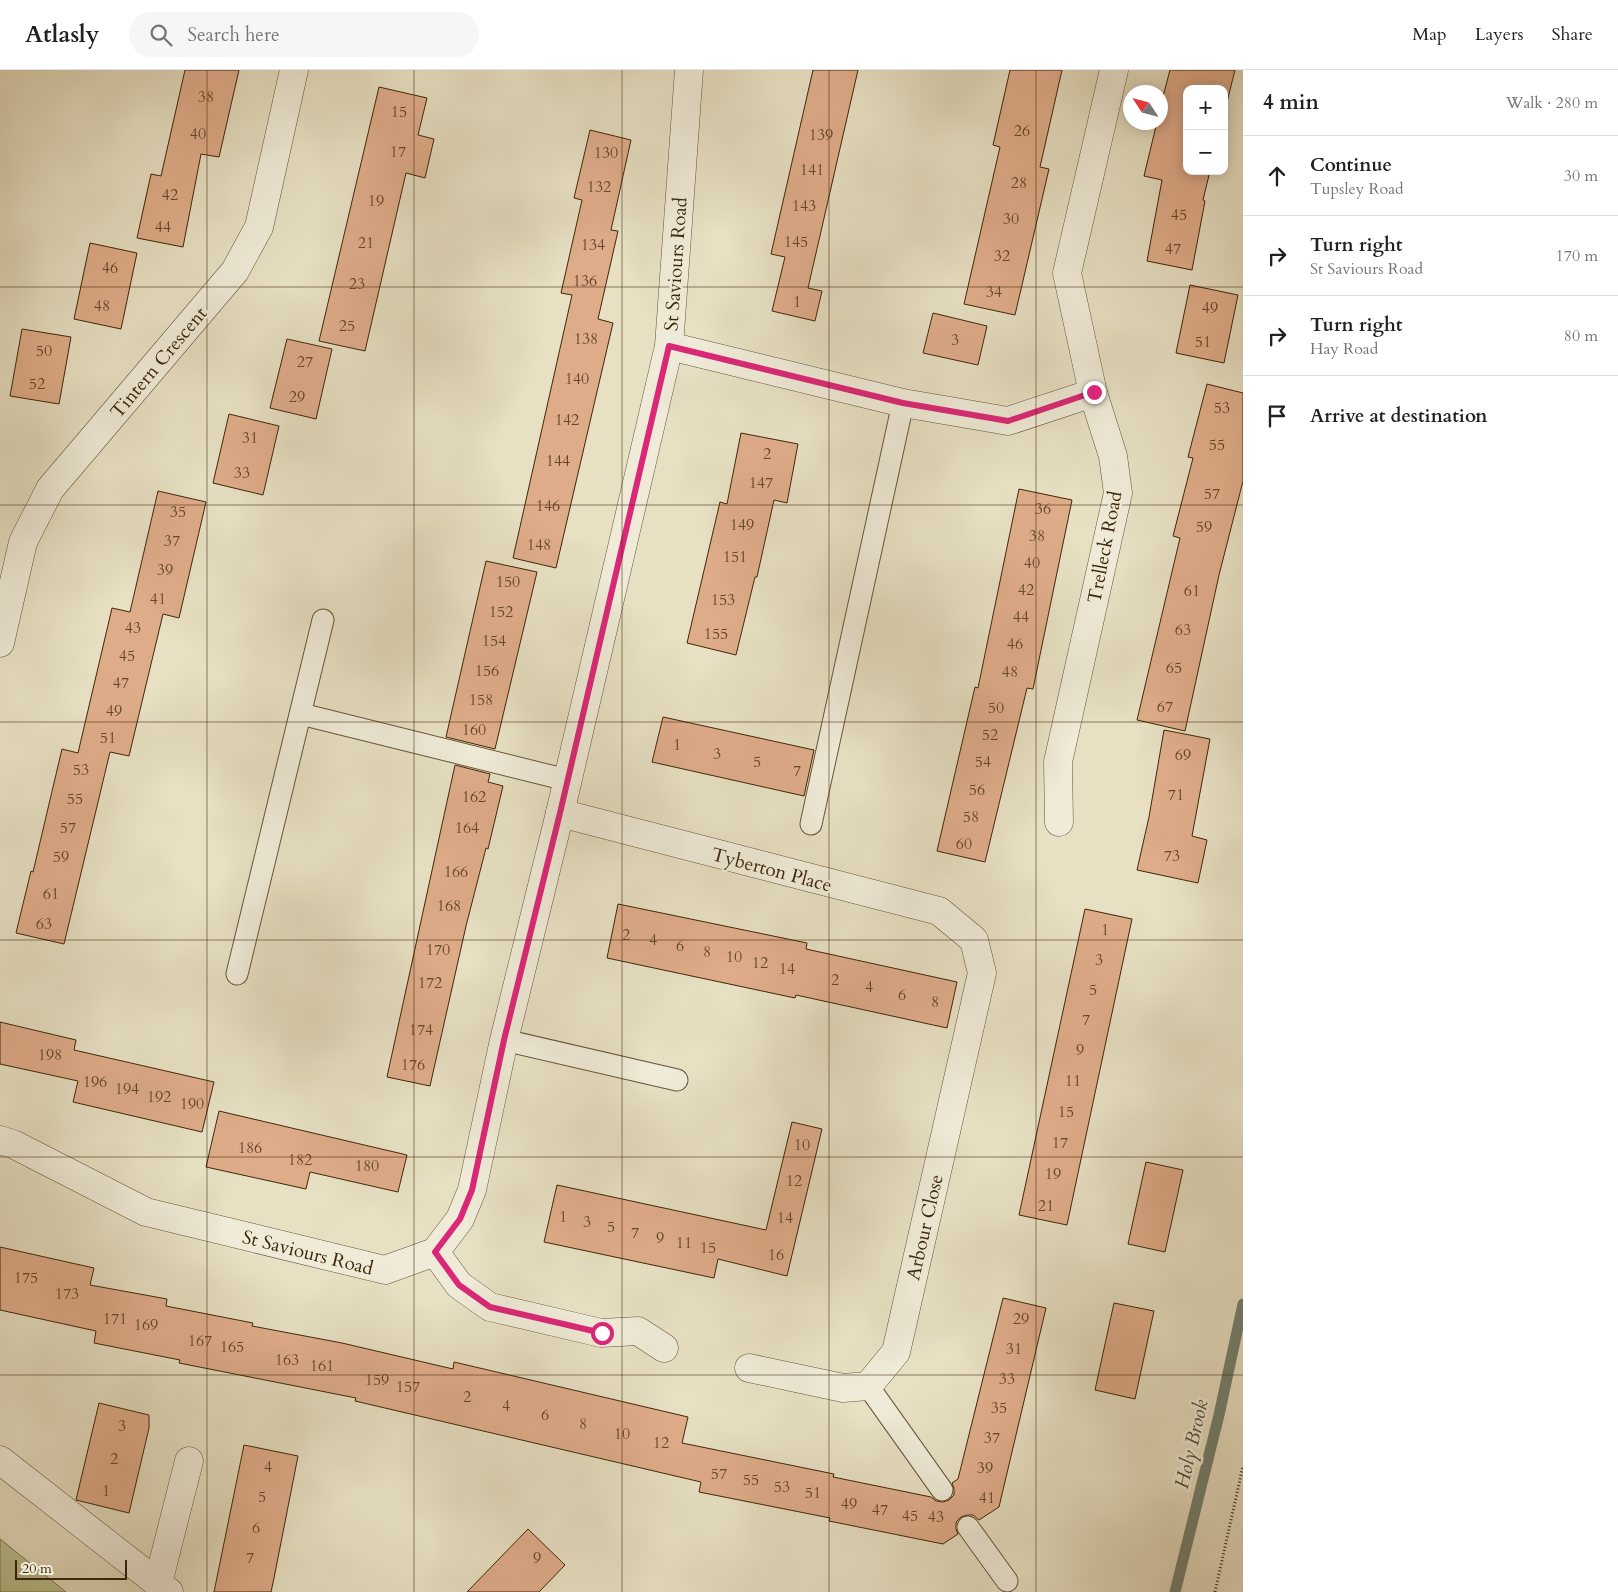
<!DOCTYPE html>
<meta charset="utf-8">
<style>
:root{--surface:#fff;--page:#f6f6f6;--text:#202124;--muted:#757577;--line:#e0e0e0}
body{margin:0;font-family:Cardo,serif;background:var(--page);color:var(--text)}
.controls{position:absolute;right:15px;top:15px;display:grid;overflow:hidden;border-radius:10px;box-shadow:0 2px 12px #0003}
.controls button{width:45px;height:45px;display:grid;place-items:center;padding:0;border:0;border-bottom:1px solid var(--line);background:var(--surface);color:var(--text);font:25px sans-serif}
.compass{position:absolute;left:1123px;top:15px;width:45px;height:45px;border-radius:50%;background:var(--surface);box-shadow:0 2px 12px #0003;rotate:306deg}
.scale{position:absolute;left:15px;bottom:12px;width:112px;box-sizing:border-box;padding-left:5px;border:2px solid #3e2608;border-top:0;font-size:14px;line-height:18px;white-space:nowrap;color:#3e2608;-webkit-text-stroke:4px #efebd8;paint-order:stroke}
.stop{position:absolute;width:15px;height:15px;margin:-11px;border:4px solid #db2777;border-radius:50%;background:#fff}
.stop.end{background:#db2777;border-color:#fff;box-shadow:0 1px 5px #0008}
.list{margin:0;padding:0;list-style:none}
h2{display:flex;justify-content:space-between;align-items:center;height:65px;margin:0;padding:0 20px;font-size:21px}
h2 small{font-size:16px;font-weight:400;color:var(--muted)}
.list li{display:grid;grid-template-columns:32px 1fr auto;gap:15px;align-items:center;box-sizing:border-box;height:80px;padding:0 20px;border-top:1px solid var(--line)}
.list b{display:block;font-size:19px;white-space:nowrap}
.list p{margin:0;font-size:16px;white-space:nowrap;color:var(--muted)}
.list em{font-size:16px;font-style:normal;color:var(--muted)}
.icon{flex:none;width:28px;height:28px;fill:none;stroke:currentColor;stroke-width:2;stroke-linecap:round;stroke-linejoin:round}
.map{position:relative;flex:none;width:1243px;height:1522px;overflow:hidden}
header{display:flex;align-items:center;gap:30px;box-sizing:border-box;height:70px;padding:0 25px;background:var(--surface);border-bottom:1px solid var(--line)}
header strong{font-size:24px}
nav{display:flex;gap:28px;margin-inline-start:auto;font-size:18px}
.search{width:350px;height:45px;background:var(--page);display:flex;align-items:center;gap:12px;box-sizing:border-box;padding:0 18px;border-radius:28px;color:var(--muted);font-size:19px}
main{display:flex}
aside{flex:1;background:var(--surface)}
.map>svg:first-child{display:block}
.green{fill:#bbc190;stroke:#7c744c}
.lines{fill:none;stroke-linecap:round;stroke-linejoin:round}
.stream{stroke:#738171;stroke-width:11}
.building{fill:#dfac8a;stroke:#3e2608}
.service-casing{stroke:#685437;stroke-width:23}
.minor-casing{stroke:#685437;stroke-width:29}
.path{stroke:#3e2608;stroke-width:3;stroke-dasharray:1 2.5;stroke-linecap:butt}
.service{stroke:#efebd8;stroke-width:21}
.minor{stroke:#efebd8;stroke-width:28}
.route{stroke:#db2777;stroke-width:6}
.grid{fill:none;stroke:#3e2608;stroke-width:1;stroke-opacity:0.55}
.labels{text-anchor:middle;stroke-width:5;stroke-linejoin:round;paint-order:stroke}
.number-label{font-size:16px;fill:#664828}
.street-label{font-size:19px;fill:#3e2608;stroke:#efebd8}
.water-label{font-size:20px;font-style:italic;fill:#544c34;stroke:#efebd8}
</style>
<header>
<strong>Atlasly</strong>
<div class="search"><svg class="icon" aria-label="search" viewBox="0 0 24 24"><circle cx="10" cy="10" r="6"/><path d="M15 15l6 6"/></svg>Search here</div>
<nav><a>Map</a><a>Layers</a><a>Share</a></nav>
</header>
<main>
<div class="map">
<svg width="1243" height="1522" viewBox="0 0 1243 1522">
<rect width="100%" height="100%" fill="#e7e0c3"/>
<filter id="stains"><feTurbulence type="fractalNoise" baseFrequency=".004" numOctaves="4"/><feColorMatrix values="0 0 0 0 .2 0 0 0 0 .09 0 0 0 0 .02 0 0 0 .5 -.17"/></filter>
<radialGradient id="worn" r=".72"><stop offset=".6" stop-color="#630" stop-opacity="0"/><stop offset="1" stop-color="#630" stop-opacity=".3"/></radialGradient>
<path class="green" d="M0,1469l66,53h-66z"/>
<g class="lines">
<path class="stream" d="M1175,1522l44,-177 24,-111"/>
</g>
<g class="building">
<path d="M185,0h54l-20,87 -18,-3 -18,93 -46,-9 14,-64 10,2z"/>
<path d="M813,0h45l-50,218 14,3 -7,30 -43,-10 13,-54 -14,-3z"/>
<path d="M1010,0h52l-22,97 9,2 -34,146 -51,-11 36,-157 -7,-2z"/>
<path d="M1170,0h65l-11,44v-25h-37v82h23l-7,29 2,1 -13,69 -45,-9 15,-81 -18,-4 13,-54h3v-14z"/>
<path d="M379,17l48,11 -9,37 16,4 -9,39 -19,-5 -41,178 -46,-10z"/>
<path d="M590,60l41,10 -20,90 7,1 -20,88 15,4 -57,245 -43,-10 59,-263 -11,-2 21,-93 -8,-2z"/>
<path d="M90,173l47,10 -16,76 -47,-10z"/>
<path d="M1190,215l48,10 -14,68 -48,-10z"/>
<path d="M933,243l54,13 -9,39 -55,-12z"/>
<path d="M22,259l49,8 -12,67 -49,-8z"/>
<path d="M287,269l45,10 -16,70 -46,-11z"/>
<path d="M1207,314l36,9v88l-24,94 -34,156 -48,-11 43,-182 -7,-2 20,-78 -5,-1z"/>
<path d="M229,344l50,12 -16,69 -50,-12z"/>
<path d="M741,363l57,11 -11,59 -13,-3 -17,77h-2l-19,78 -49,-12 33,-141 7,2z"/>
<path d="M1019,419l53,11 -39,189 -6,-1 -42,174 -48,-11 38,-164 3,1z"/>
<path d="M158,421l48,11 -27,116 -16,-4 -34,142 -19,-4 -46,192 -48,-11 15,-62 2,1 29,-123 16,4 34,-145 18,4z"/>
<path d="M486,491l51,11 -42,177 -49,-12z"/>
<path d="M663,647l151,33 -10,46 -152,-34z"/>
<path d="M1164,660l46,9 -18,97 15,4 -9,43 -61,-13 12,-53z"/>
<path d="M455,695l35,9 -2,8 15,4 -15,63 -2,-1 -20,78 -36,160 -43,-9z"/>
<path d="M618,834l189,39 -1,6 151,33 -10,46 -151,-33 -1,3 -188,-40z"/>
<path d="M1085,839l47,10 -65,306 -48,-10z"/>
<path d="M0,952l76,18 -2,10 140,32 -12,50 -129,-30 5,-21 -78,-17z"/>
<path d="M219,1041l188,44 -9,37 -88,-20 -4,17 -100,-22z"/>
<path d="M792,1052l30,7 -35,147 -69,-17 -4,19 -170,-36 13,-57 209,45z"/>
<path d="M1146,1092l37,8 -18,82 -37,-8z"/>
<path d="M0,1177l94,21 -4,17 77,14 -1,7 87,17 -1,3 90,17 111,26 1,-7 234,55 -6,26 152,31 -1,3 98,20 5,4 7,1 6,-2 5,-5v-7l-2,-5 6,-4 45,-181 43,10 -47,199 -20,13 -6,-5h-6l-6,2 -5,5v7l2,5 -15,10 -114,-23 1,-3 -131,-26 2,-10 -346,-81 1,-3 -177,-35 1,-3 -86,-17 2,-12 -96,-21z"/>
<path d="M1114,1233l40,8 -19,88 -40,-9z"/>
<path d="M99,1333l50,12v13l-20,85 -53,-13z"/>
<path d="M244,1375l54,11 -24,122 -3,14h-57z"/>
<path d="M528,1459l37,36 -26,27h-72z"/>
</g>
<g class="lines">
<g class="service-casing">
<g id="service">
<path d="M301,644l266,66"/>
<path d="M811,754l92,-421"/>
<path d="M237,904l86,-354"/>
<path d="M504,970l173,40"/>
<path d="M868,1316l74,104"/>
<path d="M968,1457l39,54"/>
</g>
</g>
<g class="minor-casing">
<g id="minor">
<path d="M669,276l234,57 105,18 85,-28"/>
<path d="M0,573l23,-101 27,-53 185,-218 24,-44 35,-157"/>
<path d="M560,743l379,98 35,29 8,33 -86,379 -28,34 -25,2 -94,-20"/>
<path d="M1059,752l-1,-60 60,-269 -5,-37 -20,-63 -26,-120 47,-203"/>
<path d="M0,1070l13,4 133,68 239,58 50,-18 25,-33 12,-29 32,-150 56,-227 109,-467 20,-276"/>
<path d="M435,1182l24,33 31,22 111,26 37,-2 26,17"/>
<path d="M0,1390l169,132"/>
<path d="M158,1513l31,-122"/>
</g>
</g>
<path class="path" d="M1215,1522l28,-126"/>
<use href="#service" class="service"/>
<use href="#minor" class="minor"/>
</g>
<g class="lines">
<path class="route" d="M602,1263l-112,-26 -31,-22 -24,-33 25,-33 12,-29 32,-150 56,-227 109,-467 234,57 105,18 86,-29"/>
</g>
<path class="grid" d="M207,0v1522M414,0v1522M622,0v1522M829,0v1522M1036,0v1522M0,217h1243M0,435h1243M0,652h1243M0,870h1243M0,1087h1243M0,1305h1243"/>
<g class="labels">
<g class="number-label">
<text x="206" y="32">38</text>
<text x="399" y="47">15</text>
<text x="1022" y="66">26</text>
<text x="198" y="69">40</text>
<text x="821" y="70">139</text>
<text x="398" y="87">17</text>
<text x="606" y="88">130</text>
<text x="812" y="105">141</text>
<text x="1019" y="118">28</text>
<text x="599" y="122">132</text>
<text x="170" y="130">42</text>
<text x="376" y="136">19</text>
<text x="804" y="141">143</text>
<text x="1179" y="150">45</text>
<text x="1011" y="154">30</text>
<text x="163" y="162">44</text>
<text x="796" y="177">145</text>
<text x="366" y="178">21</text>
<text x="593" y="180">134</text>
<text x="1173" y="184">47</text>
<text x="1002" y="191">32</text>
<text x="110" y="203">46</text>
<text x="585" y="216">136</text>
<text x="357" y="219">23</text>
<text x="994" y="227">34</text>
<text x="797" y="237">1</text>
<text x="102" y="241">48</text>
<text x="1210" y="243">49</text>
<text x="347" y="261">25</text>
<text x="586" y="274">138</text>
<text x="955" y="275">3</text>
<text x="1203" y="277">51</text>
<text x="44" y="286">50</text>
<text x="305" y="297">27</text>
<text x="577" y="314">140</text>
<text x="37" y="319">52</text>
<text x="297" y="332">29</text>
<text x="1222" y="343">53</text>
<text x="567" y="355">142</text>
<text x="250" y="373">31</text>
<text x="1217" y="380">55</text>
<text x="767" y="389">2</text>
<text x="558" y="396">144</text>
<text x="242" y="408">33</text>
<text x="761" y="418">147</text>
<text x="1212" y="429">57</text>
<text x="548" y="441">146</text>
<text x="1043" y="444">36</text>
<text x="178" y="447">35</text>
<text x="742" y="460">149</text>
<text x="1204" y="462">59</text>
<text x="1037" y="471">38</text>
<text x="172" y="476">37</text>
<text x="539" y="480">148</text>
<text x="735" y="492">151</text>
<text x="1032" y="498">40</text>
<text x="165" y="505">39</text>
<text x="508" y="517">150</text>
<text x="1026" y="525">42</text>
<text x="1192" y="526">61</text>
<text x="158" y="534">41</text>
<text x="723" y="535">153</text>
<text x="501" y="547">152</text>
<text x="1021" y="552">44</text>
<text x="133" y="563">43</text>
<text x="1183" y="565">63</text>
<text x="716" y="569">155</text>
<text x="494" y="576">154</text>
<text x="1015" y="579">46</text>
<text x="127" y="591">45</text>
<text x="1174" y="603">65</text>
<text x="487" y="606">156</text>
<text x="1010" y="607">48</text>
<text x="121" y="618">47</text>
<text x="481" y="635">158</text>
<text x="1165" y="642">67</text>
<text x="996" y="643">50</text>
<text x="114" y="646">49</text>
<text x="474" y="665">160</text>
<text x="990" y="670">52</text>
<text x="108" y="673">51</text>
<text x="677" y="680">1</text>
<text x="717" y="689">3</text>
<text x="1183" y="690">69</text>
<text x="757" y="697">5</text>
<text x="983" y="697">54</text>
<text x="81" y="705">53</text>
<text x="797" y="706">7</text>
<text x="977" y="725">56</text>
<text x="1176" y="730">71</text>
<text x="474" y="732">162</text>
<text x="75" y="734">55</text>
<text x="971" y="752">58</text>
<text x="68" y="763">57</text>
<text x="467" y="763">164</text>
<text x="964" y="779">60</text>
<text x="1172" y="791">73</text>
<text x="61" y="792">59</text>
<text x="456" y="807">166</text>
<text x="51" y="829">61</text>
<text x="449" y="841">168</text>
<text x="44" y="859">63</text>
<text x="1105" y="865">1</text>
<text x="626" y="870">2</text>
<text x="653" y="875">4</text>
<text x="680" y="881">6</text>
<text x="438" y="885">170</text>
<text x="707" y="887">8</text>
<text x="734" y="892">10</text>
<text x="1099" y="895">3</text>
<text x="760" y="898">12</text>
<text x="787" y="904">14</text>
<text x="835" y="915">2</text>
<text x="430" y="918">172</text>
<text x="869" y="922">4</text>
<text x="1093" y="925">5</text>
<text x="902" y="930">6</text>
<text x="935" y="937">8</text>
<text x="1086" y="955">7</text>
<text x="421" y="965">174</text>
<text x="1080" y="985">9</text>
<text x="50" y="990">198</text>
<text x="413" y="1000">176</text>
<text x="1073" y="1016">11</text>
<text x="95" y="1017">196</text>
<text x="127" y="1024">194</text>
<text x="159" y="1032">192</text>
<text x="192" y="1039">190</text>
<text x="1066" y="1047">15</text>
<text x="1060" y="1078">17</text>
<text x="802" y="1080">10</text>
<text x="250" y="1083">186</text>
<text x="300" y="1095">182</text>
<text x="367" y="1101">180</text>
<text x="1053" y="1109">19</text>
<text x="794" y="1116">12</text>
<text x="1046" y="1141">21</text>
<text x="563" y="1152">1</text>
<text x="785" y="1153">14</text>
<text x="587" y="1157">3</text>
<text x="611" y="1162">5</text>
<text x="635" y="1168">7</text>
<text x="660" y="1173">9</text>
<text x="684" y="1178">11</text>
<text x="708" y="1183">15</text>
<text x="776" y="1190">16</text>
<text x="26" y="1213">175</text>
<text x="67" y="1229">173</text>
<text x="115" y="1254">171</text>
<text x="1021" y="1254">29</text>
<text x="146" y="1260">169</text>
<text x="200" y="1276">167</text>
<text x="232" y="1282">165</text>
<text x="1014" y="1284">31</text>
<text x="287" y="1295">163</text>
<text x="322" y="1301">161</text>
<text x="1007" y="1314">33</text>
<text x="377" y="1315">159</text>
<text x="408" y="1322">157</text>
<text x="467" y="1332">2</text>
<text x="506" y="1341">4</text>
<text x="999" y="1343">35</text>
<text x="545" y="1350">6</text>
<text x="583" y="1359">8</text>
<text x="122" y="1361">3</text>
<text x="622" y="1369">10</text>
<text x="992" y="1373">37</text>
<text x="661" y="1378">12</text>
<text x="114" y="1394">2</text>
<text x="268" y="1402">4</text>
<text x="985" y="1403">39</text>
<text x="719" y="1409">57</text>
<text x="751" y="1415">55</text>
<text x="782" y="1422">53</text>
<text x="106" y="1426">1</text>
<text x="813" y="1428">51</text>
<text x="262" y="1432">5</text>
<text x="987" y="1433">41</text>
<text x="849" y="1439">49</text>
<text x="880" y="1445">47</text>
<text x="910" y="1451">45</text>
<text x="936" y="1452">43</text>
<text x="256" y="1463">6</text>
<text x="250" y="1493">7</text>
<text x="537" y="1493">9</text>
</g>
<g class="street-label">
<text transform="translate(675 194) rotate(-86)" y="7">St Saviours Road</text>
<text transform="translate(158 292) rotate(-50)" y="7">Tintern Crescent</text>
<text transform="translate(1104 477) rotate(-79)" y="7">Trelleck Road</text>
<text transform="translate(772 799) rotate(15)" y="7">Tyberton Place</text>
<text transform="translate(924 1157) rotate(-77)" y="7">Arbour Close</text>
<text transform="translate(308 1182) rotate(14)" y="7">St Saviours Road</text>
</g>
<g class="water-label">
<text transform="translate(1191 1374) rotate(-77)" y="7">Holy Brook</text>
</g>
</g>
<rect width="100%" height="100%" filter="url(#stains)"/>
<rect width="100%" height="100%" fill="url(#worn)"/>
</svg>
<div class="controls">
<button>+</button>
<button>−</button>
</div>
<svg class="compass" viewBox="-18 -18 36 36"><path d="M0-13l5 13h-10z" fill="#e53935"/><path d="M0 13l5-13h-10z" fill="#757577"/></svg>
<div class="scale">20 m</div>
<div class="stop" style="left:602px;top:1263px"></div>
<div class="stop end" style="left:1094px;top:322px"></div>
</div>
<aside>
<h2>4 min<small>Walk · 280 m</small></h2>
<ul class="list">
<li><svg class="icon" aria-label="ahead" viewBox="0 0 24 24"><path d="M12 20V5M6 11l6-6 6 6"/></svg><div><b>Continue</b><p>Tupsley Road</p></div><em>30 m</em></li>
<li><svg class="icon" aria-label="right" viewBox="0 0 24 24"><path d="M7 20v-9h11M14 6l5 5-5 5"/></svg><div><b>Turn right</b><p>St Saviours Road</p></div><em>170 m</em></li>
<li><svg class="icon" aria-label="right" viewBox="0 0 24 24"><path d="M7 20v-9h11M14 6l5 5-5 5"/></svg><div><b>Turn right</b><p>Hay Road</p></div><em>80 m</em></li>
<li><svg class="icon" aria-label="arrive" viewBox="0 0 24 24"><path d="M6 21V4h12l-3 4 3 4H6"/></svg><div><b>Arrive at destination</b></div></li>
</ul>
</aside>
</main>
